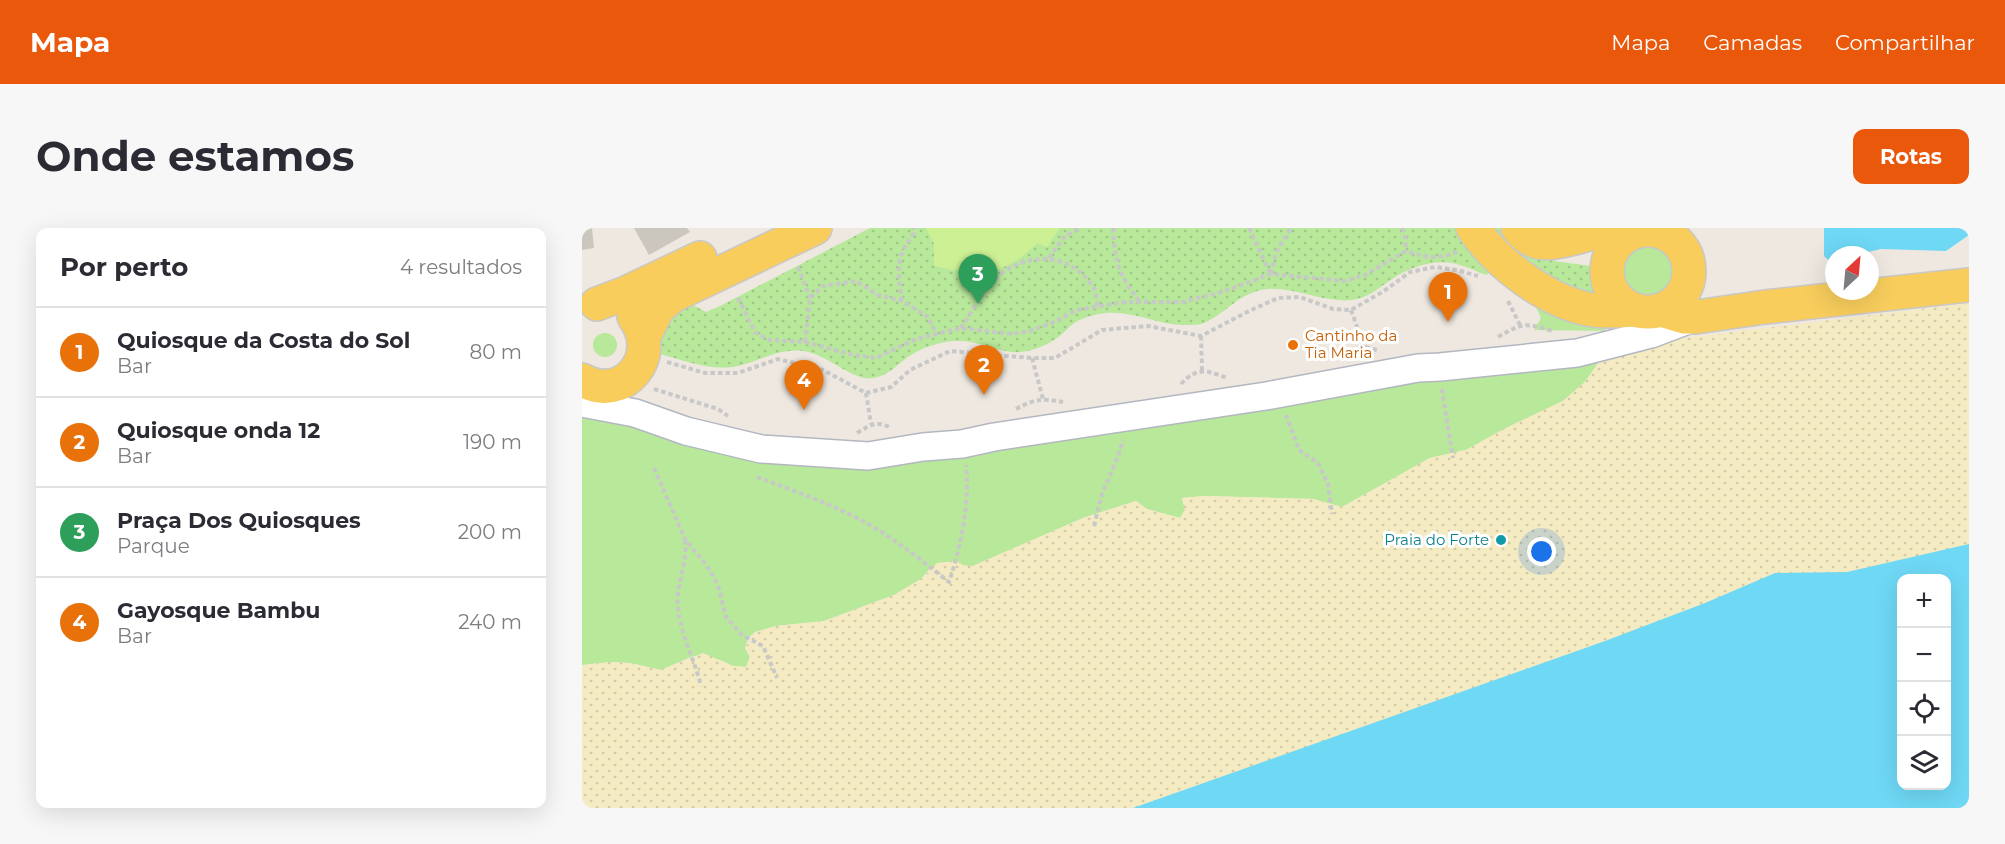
<!DOCTYPE html>
<html lang="pt">
<meta charset="utf-8">
<style>
:root{--surface:#fff;--page:#f7f7f7;--text:#2b2b33;--muted:#7c7c81;--line:#e1e1e2;--accent:#ea580c}
body{margin:0;font-family:Montserrat,sans-serif;background:var(--page);color:var(--text)}
.controls{position:absolute;right:18px;bottom:18px;display:grid;overflow:hidden;border-radius:12px;box-shadow:0 6px 24px #0002}
.controls button{width:54px;height:54px;display:grid;place-items:center;padding:0;border:0;border-bottom:2px solid var(--line);background:var(--surface);color:var(--text);font:30px sans-serif}
.compass{position:absolute;left:1243px;top:18px;width:54px;height:54px;border-radius:50%;background:var(--surface);box-shadow:0 6px 24px #0002;rotate:26deg}
.you{position:absolute;left:960px;top:324px;width:21px;height:21px;margin:-15px;border:4px solid #fff;border-radius:50%;background:#1a73e8;box-shadow:0 0 0 9px #1a73e833}
.badge{display:grid;place-items:center;width:39px;height:39px;border-radius:50%;background:var(--accent);color:#fff;font-size:20px;font-weight:700}
.pin{position:absolute;translate:-50% -50px;filter:drop-shadow(0 2px 3px #0008)}
.pin::after{content:'';position:absolute;top:32px;width:21px;height:18px;background:inherit;clip-path:polygon(0 0,100% 0,50% 100%)}
.list{margin:0;padding:0;list-style:none}
h2{display:flex;justify-content:space-between;align-items:center;height:78px;margin:0;padding:0 24px;font-size:26px}
h2 small{font-size:20px;font-weight:400;color:var(--muted)}
.list li{display:grid;grid-template-columns:39px 1fr auto;gap:18px;align-items:center;box-sizing:border-box;height:90px;padding:0 24px;border-top:2px solid var(--line)}
.list b{display:block;font-size:22px;white-space:nowrap}
.list p{margin:0;font-size:20px;white-space:nowrap;color:var(--muted)}
.list em{font-size:20px;font-style:normal;color:var(--muted)}
.icon{flex:none;width:33px;height:33px;fill:none;stroke:currentColor;stroke-width:2;stroke-linecap:round;stroke-linejoin:round}
.map{position:relative;flex:none;width:1387px;height:580px;overflow:hidden;border-radius:12px}
header{display:flex;align-items:center;gap:36px;box-sizing:border-box;height:84px;padding:0 30px;background:var(--accent);color:#fff}
header strong{font-size:28px}
nav{display:flex;gap:33px;margin-inline-start:auto;font-size:21px}
.intro{display:flex;align-items:center;justify-content:space-between;box-sizing:border-box;height:144px;padding:0 36px}
h1{margin:0;font-size:42px}
.button{padding:15px 27px;border-radius:12px;background:var(--accent);color:#fff;font-size:21px;font-weight:700}
main{display:flex;gap:36px;padding:0 36px}
aside{flex:1;background:var(--surface);border-radius:12px;box-shadow:0 6px 24px #0002}
.map>svg:first-child{display:block}
.grass{fill:#b8e89a}
.sand{fill:url(#sand-dots)}
.park{fill:url(#park-dots)}
.pitch{fill:#cdf095}
.water{fill:#6fd8f5;fill-rule:evenodd}
.building{fill:#cbc6be}
.lines{fill:none;stroke-linecap:round;stroke-linejoin:round}
.minor-casing{stroke:#b3b7c1;stroke-width:30}
.major-casing{stroke:#c8c8c8;stroke-width:36}
.path{stroke:#c8c8c8;stroke-width:4;stroke-dasharray:4.5 3;stroke-linecap:butt}
.minor{stroke:#fff;stroke-width:27}
.major{stroke:#f8cd5c;stroke-width:33}
.food-dot{fill:#e8710a;stroke:#fff;stroke-width:2}
.culture-dot{fill:#0f9aa8;stroke:#fff;stroke-width:2}
.labels{text-anchor:middle;stroke-width:6;stroke-linejoin:round;paint-order:stroke}
.food-label{font-size:15px;fill:#c56008;stroke:#fff;text-anchor:start}
.culture-label{font-size:15px;fill:#0d838f;stroke:#fff;text-anchor:end}
</style>
<header>
<strong>Mapa</strong>
<nav><a>Mapa</a><a>Camadas</a><a>Compartilhar</a></nav>
</header>
<div class="intro"><h1>Onde estamos</h1><a class="button">Rotas</a></div>
<main>
<aside>
<h2>Por perto<small>4 resultados</small></h2>
<ul class="list">
<li><span class="badge" style="background:#e8710a">1</span><div><b>Quiosque da Costa do Sol</b><p>Bar</p></div><em>80 m</em></li>
<li><span class="badge" style="background:#e8710a">2</span><div><b>Quiosque onda 12</b><p>Bar</p></div><em>190 m</em></li>
<li><span class="badge" style="background:#2e9e5b">3</span><div><b>Praça Dos Quiosques</b><p>Parque</p></div><em>200 m</em></li>
<li><span class="badge" style="background:#e8710a">4</span><div><b>Gayosque Bambu</b><p>Bar</p></div><em>240 m</em></li>
</ul>
</aside>
<div class="map">
<svg width="1387" height="580" viewBox="0 0 1387 580">
<defs>
<pattern id="sand-dots" width="8" height="8" patternUnits="userSpaceOnUse" patternTransform="scale(1.5)"><rect width="8" height="8" fill="#f5ebc2"/><path d="M2 2h.1M6 6h.1" fill="none" stroke="#d2caa7" stroke-width="1.8" stroke-linecap="round"/></pattern>
<pattern id="park-dots" width="8" height="8" patternUnits="userSpaceOnUse" patternTransform="scale(1.5)"><rect width="8" height="8" fill="#b8e89a"/><path d="M2 2h.1M6 6h.1" fill="none" stroke="#9ec785" stroke-width="1.8" stroke-linecap="round"/></pattern>
</defs>
<rect width="100%" height="100%" fill="#efe8e0"/>
<g class="grass">
<circle cx="1066" cy="41" r="27"/>
<path d="M948,67l78,36 -74,-1 7,-12z"/>
<circle cx="23" cy="117" r="12"/>
<path d="M1021,128l-18,26 -22,19 -59,28 -38,21 -36,8 -88,49 -29,-8 -109,-3 -22,2 3,12 -5,8 -33,-9 -11,-8 -53,17 -110,48 -42,1 -10,12 -27,16 -70,26 -48,5 -21,6 -7,6 -3,10 5,9 -4,10 -13,-1 -10,-5 -30,-5 -32,14 -31,-7 -19,-1 -29,3v-251l264,43z"/>
</g>
<path class="sand" d="M1387,75v294l-23,-19h-44l-566,230h-754v-143l29,-3 19,1 31,7 42,-17 30,13 13,1 4,-10 -5,-9 10,-16 21,-6 48,-5 70,-26 27,-16 16,-16 19,-2 7,4 10,1 110,-48 53,-17 11,8 33,9 5,-8 -3,-12 22,-2 109,3 29,8 88,-49 36,-8 38,-21 59,-28 22,-19 18,-26 74,-17z"/>
<g class="park">
<path d="M288,0h590l36,39 -10,8c-10,-4 -23,-10 -34,-12 -21,-3 -43,5 -60,16 -13,9 -24,19 -40,21 -29,3 -56,-13 -85,-11 -28,3 -40,24 -63,34 -5,2 -12,2 -18,2 -27,1 -50,-14 -80,-12 -11,1 -26,5 -34,12 -4,2 -6,6 -10,9 -10,9 -28,17 -41,18 -23,2 -44,-13 -67,-11 -14,1 -30,6 -43,14 -13,8 -22,21 -38,23 -20,4 -45,-24 -70,-27 -26,-3 -46,12 -70,16 -26,3 -51,-7 -76,-14l5,-32 24,-20 20,11 14,-6z"/>
<path d="M909,0h18l3,6 42,27 37,5 13,19 3,15 -43,-9 -57,-43z"/>
</g>
<path class="pitch" d="M344,0h134l-13,19 -10,-4c-33,34 -59,33 -103,23v-22z"/>
<g class="water">
<path d="M1242,0h145v7l-23,16 -65,-2 -26,6h-21v10l-10,-9z"/>
<path d="M1387,316v264h-836l472,-167 100,-38 70,-30 72,-1zM1320,350h44v208h-44z"/>
</g>
<g class="building">
<path d="M0,0h10l2,20 -12,2z"/>
<path d="M52,0h53l3,4 -41,23z"/>
</g>
<g class="lines">
<g class="minor-casing">
<g id="minor">
<path d="M1068,0l1,2"/>
<path d="M0,175l53,10 51,18 75,18 107,7 55,-9 39,-3 32,-7 272,-41 152,-28 22,-1 137,-14 74,-19 45,-17"/>
</g>
</g>
<g class="major-casing">
<g id="major">
<path d="M891,0c25,37 76,75 120,82 14,2 28,1 42,0"/>
<path d="M936,0c22,31 60,4 90,3 6,0 12,3 18,5"/>
<circle cx="1066" cy="43" r="41"/>
<path d="M15,76l29,-11 74,-35"/>
<path d="M1079,82l23,7h12l69,-10 204,-22"/>
<path d="M62,108l14,-28 16,-13 141,-67"/>
<path d="M0,152c42,24 81,-25 52,-63"/>
</g>
</g>
<g class="path">
<path d="M532,0l-1,4c3,33 6,43 26,69"/>
<path d="M667,0l21,45"/>
<path d="M820,0l3,6 1,17"/>
<path d="M467,30l16,-22 14,-8"/>
<path d="M216,39l12,31"/>
<path d="M689,46l5,-22 15,-24"/>
<path d="M156,70l17,34 14,8 36,2 48,13 23,3 40,-19 45,-11 51,6 18,-3 24,-9 23,-12 47,-8h59l39,-10 49,-18 74,7 20,-6 41,-24c20,7 33,9 53,0"/>
<path d="M320,73c-4,-28 -7,-44 12,-68l-1,-5"/>
<path d="M926,73l12,24"/>
<path d="M769,82l13,36"/>
<path d="M379,100c11,-16 21,-36 35,-50 25,-23 65,-27 89,-1 2,3 7,7 9,11 2,5 3,13 4,18"/>
<path d="M619,108l1,34"/>
<path d="M916,109c26,-15 27,-14 55,-6"/>
<path d="M223,114l5,-44 13,-12 33,-5 22,14 24,6 26,16 9,18"/>
<path d="M764,129c14,-12 15,-12 33,-6"/>
<path d="M450,130l11,41"/>
<path d="M85,134l38,11h33l40,-14 45,11 43,23 25,-6 19,-17 40,-19 82,7h23l47,-28 46,-4 53,10 48,-25 29,-13 22,-1 33,12 18,1 33,-19 26,-19 25,-5 22,3 21,6"/>
<path d="M599,156c16,-17 25,-14 46,-6"/>
<path d="M72,161l64,20 10,7"/>
<path d="M860,161l11,69"/>
<path d="M284,165l5,31"/>
<path d="M434,181c19,-10 25,-11 47,-7"/>
<path d="M704,187l13,35 19,13 10,21 4,30"/>
<path d="M275,205c13,-8 20,-13 34,-5"/>
<path d="M72,240l31,71 22,27 11,19 8,32 16,18 21,11 14,32"/>
<path d="M175,249c40,15 81,29 118,51 26,16 50,35 74,54 12,-36 21,-79 17,-117"/>
<path d="M512,298l8,-32 17,-40 4,-14"/>
<path d="M103,312c3,24 -10,46 -7,69 3,26 17,52 23,77"/>
</g>
<use href="#minor" class="minor"/>
<use href="#major" class="major"/>
</g>
<circle class="food-dot" cx="711" cy="117" r="6"/>
<circle class="culture-dot" cx="919" cy="312" r="6"/>
<g class="labels">
<g class="food-label">
<text x="723" y="113">Cantinho da<tspan x="723" dy="17">Tia Maria</tspan></text>
</g>
<g class="culture-label">
<text x="907" y="317">Praia do Forte</text>
</g>
</g>
</svg>
<div class="controls">
<button>+</button>
<button>−</button>
<button><svg class="icon" aria-label="locate" viewBox="0 0 24 24"><circle cx="12" cy="12" r="6"/><path d="M12 2v4M12 18v4M2 12h4M18 12h4"/></svg></button>
<button><svg class="icon" aria-label="layers" viewBox="0 0 24 24"><path d="M12 4l9 5-9 5-9-5zM3 14l9 5 9-5"/></svg></button>
</div>
<svg class="compass" viewBox="-18 -18 36 36"><path d="M0-13l5 13h-10z" fill="#e53935"/><path d="M0 13l5-13h-10z" fill="#7c7c81"/></svg>
<div class="you"></div>
<div class="pin badge" style="left:866px;top:94px;background:#e8710a">1</div>
<div class="pin badge" style="left:402px;top:167px;background:#e8710a">2</div>
<div class="pin badge" style="left:396px;top:76px;background:#2e9e5b">3</div>
<div class="pin badge" style="left:222px;top:182px;background:#e8710a">4</div>
</div>
</main>
